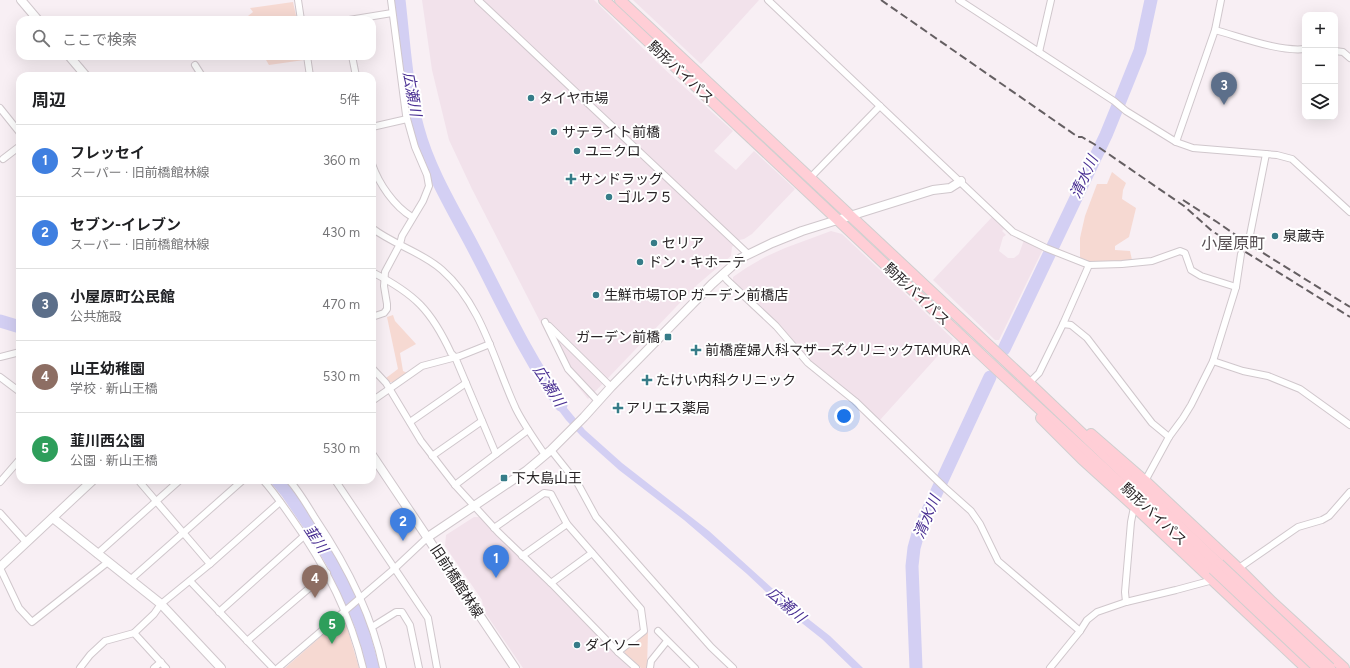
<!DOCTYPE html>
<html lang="ja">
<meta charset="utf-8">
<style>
:root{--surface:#fff;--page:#f2f2f2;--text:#202124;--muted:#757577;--line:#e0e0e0;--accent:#db2777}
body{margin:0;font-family:Figtree,"Noto Sans JP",sans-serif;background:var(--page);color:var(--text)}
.controls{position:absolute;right:12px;top:12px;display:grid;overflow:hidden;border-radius:8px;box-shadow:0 4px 16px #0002}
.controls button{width:36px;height:36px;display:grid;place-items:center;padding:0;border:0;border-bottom:1px solid var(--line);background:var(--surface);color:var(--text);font:20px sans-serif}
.you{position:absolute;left:844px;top:416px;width:14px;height:14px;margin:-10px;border:3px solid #fff;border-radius:50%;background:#1a73e8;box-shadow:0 0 0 6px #1a73e833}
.badge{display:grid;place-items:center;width:26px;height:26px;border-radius:50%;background:var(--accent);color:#fff;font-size:13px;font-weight:700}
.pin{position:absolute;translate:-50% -33px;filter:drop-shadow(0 1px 2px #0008)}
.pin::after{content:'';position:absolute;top:21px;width:14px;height:12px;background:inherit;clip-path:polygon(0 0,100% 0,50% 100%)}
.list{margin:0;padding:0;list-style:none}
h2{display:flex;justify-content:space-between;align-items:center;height:52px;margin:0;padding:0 16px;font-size:17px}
h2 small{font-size:13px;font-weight:400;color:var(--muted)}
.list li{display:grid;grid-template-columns:26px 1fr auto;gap:12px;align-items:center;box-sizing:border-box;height:72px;padding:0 16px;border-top:1px solid var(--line)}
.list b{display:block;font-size:15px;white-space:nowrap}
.list p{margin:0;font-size:13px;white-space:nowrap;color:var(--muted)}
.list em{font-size:13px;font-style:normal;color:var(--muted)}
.icon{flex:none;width:22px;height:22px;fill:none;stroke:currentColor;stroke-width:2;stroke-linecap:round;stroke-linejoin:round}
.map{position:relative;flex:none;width:1350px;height:668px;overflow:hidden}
.search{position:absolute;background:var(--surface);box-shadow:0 4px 16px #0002;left:16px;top:16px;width:360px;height:44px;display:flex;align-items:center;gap:10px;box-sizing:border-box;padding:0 14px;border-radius:12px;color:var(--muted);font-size:15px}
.panel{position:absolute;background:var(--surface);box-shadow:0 4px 16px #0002;left:16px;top:72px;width:360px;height:412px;border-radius:12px}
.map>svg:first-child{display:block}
.built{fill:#f2e2eb}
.green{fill:#f6d9d2}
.water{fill:#d3cff3}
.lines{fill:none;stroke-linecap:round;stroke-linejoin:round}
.river{stroke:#d3cff3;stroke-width:13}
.minor-casing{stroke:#d0c7cc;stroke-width:8}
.tertiary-casing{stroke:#d0c7cc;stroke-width:10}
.primary-casing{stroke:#cfcfcf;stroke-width:12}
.minor{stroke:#fff;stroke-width:6}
.tertiary{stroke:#fff;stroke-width:8}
.primary{stroke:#ffced6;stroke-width:10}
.rail{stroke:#655f62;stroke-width:2;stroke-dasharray:8 4;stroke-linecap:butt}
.primary-bridge-casing{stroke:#cfcfcf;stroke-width:12;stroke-linecap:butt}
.primary-bridge{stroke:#ffced6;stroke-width:10}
.poi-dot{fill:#367c88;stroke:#fff;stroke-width:1.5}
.labels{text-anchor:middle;stroke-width:4;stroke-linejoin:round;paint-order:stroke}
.street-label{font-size:14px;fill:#272325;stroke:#fff}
.poi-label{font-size:14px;fill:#272325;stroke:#fff;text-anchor:start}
.water-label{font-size:15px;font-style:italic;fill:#4a3093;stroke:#fff}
.quarter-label{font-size:16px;fill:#585054;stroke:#fff}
</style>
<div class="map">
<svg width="1350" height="668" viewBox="0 0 1350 668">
<rect width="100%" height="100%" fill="#f8eff4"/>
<g class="built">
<path d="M422,0h172l67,66 72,65 -19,20 22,19 18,-19 41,38 -43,45 -8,5 -5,1 -7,7 -1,9 -34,29 -109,114 -22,-27 -94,-183 -23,-49 -17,-70z"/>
<path d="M633,0h126l-58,64z"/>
<path d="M993,216l12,12 -3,3 4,4 -3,2 -4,14 9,7h6l5,-4 5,-14 19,9 -44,91h-4l-62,-60z"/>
<path d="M831,231l11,3 111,105 -73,81 -28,-25 -41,-34 -32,-37 -46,-43v-4l13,-9 19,-11 20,-9z"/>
<path d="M474,517h5l67,65 73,76 12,10h-108l-39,-57 -2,-11 -37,-54 1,-11z"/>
</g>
<g class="green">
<path d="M293,2l4,18h-54l10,-8 -3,-4z"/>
<path d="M266,56h37l1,4 -35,5 -3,-5z"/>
<path d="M1112,172l14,11 -3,7 -1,9 14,9 -7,29 -14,9v4l15,1 2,9 -42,3 -10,-5v-20l5,-22 12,-32h10z"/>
<path d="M393,315l2,6 21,23 -16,9 3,18 4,2 -12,9h-6l-3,-4 12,-9 -11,-52z"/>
<path d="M341,619l4,1 14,48h-74z"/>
<path d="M648,632l-1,36h-6l-16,-14v-3z"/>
</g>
<path class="water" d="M548,390l5,1 32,39 37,33 87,68 84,76 37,29 33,32h-11l-30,-29 -38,-30 -37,-35 -63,-54 -65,-50 -38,-34 -15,-16 -18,-24z"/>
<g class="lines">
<g class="river">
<path d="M399,0c5,43 7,87 19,129 11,41 35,80 55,118 28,53 53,109 88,158"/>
<path d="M0,321l20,6"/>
<path d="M1004,349l102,-214 18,-44 16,-40 11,-51"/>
<path d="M277,480l10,12 30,44 18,31 26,58 12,43"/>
<path d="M916,668l-4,-102 2,-18 5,-18 71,-153"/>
</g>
<g class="minor-casing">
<g id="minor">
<path d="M298,0l3,20"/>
<path d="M478,0l270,254"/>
<path d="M768,0l245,232 33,16 43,17 33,-1 30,-3 28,-10 5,2 6,17 10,6 35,11"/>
<path d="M959,0l155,101 12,10 50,31 17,6 84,7 15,4 58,53"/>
<path d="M349,20l43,-7"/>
<path d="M1215,30c26,7 64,22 90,19"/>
<path d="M1335,51l8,1 7,6"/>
<path d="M1039,52l12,-52"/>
<path d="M307,56l3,20"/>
<path d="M352,56l4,20"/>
<path d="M195,65l7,11"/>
<path d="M0,108l20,25"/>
<path d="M372,127l35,-8"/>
<path d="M1176,142l39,-112 6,-30"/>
<path d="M3,159l17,-13"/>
<path d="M372,164c7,20 22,42 40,53"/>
<path d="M810,178l70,-72"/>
<path d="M372,228c22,17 50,24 70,42 41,36 52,92 74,139 8,16 19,31 29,46"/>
<path d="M1249,240l17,-86"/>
<path d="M372,272c43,22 59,38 79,81l4,4 41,97"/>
<path d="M722,274l5,6 49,46 32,37 47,38 89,86 27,24 9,13 18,37 82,70"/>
<path d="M372,317l12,-4 3,-4v-5l-3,-18 1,-14 15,-28 2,-8 21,-35 6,-15 -2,-11 -12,-28 -9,-32 -15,-115"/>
<path d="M545,322l23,47 30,32"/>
<path d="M1063,324l8,1 16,13 65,85 17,14"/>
<path d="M549,326l62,61"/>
<path d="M0,357l20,-5"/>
<path d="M1213,361l30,10 25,5 32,13 50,36"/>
<path d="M372,368l14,15 35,58 34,44 43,47 53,51 67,69 18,16"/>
<path d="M0,377l20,15"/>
<path d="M1029,383l10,-10 24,-49 26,-59"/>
<path d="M372,401l50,-35 38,-10 30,-12"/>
<path d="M410,422l56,-39"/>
<path d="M551,450l27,34 18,33 115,130 22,21"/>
<path d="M432,456l50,-35"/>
<path d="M138,480l72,84"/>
<path d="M263,480c10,11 19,24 28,37 33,46 59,95 72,151"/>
<path d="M289,480c10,11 18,25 26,38 31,46 57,95 68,150"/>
<path d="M335,480l93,138 9,50"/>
<path d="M1145,481l24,-44 14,-19 8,-13 22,-44 23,-74 5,-33"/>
<path d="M0,482l20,-23"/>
<path d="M455,485l73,-55"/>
<path d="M0,513l26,29"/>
<path d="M494,528l50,-35 7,1 16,30 74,85 3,22 -26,21"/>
<path d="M97,554l83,-74"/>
<path d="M522,556l45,-32"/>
<path d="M0,568l19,40 13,14 76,-60"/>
<path d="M1236,570l62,-43 24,-7 7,-4 21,-24"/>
<path d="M130,580l113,-100"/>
<path d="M190,581l83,87"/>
<path d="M551,583l41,-30"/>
<path d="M1126,602l-1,-10 6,-70 2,-10 3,-4"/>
<path d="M219,612l85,-76"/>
<path d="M372,627l24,-15h6l8,13 9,43"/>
<path d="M658,631l37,37"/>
<path d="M134,633l32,35"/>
<path d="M247,641l80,-68"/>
<path d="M80,668l10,-13 15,-14 29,-8 20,-19 7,-10 49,-40 70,-62"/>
<path d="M154,668l7,-6"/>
<path d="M278,668l116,-99 34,-32"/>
<path d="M650,668l1,-7 16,-20"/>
<path d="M1050,668l30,-37 7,-11 10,-8 29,-10 50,-12 37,-10"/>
</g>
</g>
<g class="tertiary-casing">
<g id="tertiary">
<path d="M21,0l17,20"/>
<path d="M69,56l17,20"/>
<path d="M372,455l143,213"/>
<path d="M53,518l108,86 60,64"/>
<path d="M428,537l98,-66 25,-21 33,-33 27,-30 101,-103 29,-26 31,-15 30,-12 131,-41 17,-2 11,-7"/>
<path d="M0,567l93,-87"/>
</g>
</g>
<g class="primary-casing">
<g id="primary">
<path d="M604,0l387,364 222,205"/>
<path d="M620,0l409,383 190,181"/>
<path d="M1041,418l41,41 54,49 170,160"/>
<path d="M1091,434l54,47 94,88 33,33 72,66"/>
</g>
</g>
<use href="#minor" class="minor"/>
<use href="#tertiary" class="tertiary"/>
<use href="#primary" class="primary"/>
<g class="rail">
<path d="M881,0l197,137h4l12,7 90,62 28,25 138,86"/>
<path d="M1183,200l34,22 30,21 103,64"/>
</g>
<g class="primary-bridge-casing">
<g id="primary-bridge">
<path d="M1219,564l111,104"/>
<path d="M1213,569l105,99"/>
</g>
</g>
<use href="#primary-bridge" class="primary-bridge"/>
</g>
<g class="poi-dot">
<circle cx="531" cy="98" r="4"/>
<circle cx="554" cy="132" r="4"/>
<circle cx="577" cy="151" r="4"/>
<path d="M569 173h4v4h4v4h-4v4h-4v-4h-4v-4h4z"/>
<circle cx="609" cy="197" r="4"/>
<circle cx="1275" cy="236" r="4"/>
<circle cx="654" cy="243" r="4"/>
<circle cx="640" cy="262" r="4"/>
<circle cx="596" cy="295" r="4"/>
<rect x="664" y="333" width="8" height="8" rx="2"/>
<path d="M694 344h4v4h4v4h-4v4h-4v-4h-4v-4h4z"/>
<path d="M645 374h4v4h4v4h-4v4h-4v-4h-4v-4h4z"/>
<path d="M616 402h4v4h4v4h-4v4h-4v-4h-4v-4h4z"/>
<rect x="500" y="474" width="8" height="8" rx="2"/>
<circle cx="577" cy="645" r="4"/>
</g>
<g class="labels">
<g class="street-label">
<text transform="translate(681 72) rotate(43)" y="5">駒形バイパス</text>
<text transform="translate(917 294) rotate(43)" y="5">駒形バイパス</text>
<text transform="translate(1154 514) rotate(43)" y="5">駒形バイパス</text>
<text transform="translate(457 581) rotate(57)" y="5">旧前橋館林線</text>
</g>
<g class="poi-label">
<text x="539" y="103">タイヤ市場</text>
<text x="562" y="137">サテライト前橋</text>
<text x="585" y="156">ユニクロ</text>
<text x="579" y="184">サンドラッグ</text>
<text x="617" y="202">ゴルフ５</text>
<text x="1283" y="241">泉蔵寺</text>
<text x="662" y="248">セリア</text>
<text x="648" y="267">ドン・キホーテ</text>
<text x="604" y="300">生鮮市場TOP ガーデン前橋店</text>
<text x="660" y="342" text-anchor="end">ガーデン前橋</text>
<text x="705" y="355">前橋産婦人科マザーズクリニックTAMURA</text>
<text x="656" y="385">たけい内科クリニック</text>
<text x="626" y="413">アリエス薬局</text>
<text x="512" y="483">下大島山王</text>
<text x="585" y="650">ダイソー</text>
</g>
<g class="water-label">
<text transform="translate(412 94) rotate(80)" y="5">広瀬川</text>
<text transform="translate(1084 177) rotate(-65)" y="5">清水川</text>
<text transform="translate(549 386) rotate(58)" y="5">広瀬川</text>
<text transform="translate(927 517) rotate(-67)" y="5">清水川</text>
<text transform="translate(316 539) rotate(56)" y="5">韮川</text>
<text transform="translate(786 605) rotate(41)" y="5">広瀬川</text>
</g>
<g class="quarter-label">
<text x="1233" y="249">小屋原町</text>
</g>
</g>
</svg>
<div class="controls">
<button>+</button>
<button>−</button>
<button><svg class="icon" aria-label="layers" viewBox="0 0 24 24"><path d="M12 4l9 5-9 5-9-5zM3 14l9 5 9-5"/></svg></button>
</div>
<div class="you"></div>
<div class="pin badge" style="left:496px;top:578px;background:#3f7fe0">1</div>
<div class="pin badge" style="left:403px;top:541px;background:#3f7fe0">2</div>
<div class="pin badge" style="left:1224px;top:105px;background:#5c6f8a">3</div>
<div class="pin badge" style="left:315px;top:598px;background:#8d6e63">4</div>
<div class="pin badge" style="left:332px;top:644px;background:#2e9e5b">5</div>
<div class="search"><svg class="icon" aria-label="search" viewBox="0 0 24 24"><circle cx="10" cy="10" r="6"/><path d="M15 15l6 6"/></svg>ここで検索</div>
<section class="panel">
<h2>周辺<small>5件</small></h2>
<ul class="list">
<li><span class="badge" style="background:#3f7fe0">1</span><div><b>フレッセイ</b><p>スーパー · 旧前橋館林線</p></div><em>360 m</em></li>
<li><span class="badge" style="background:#3f7fe0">2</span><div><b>セブン-イレブン</b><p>スーパー · 旧前橋館林線</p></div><em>430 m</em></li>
<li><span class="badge" style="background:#5c6f8a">3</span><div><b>小屋原町公民館</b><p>公共施設</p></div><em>470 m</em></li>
<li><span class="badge" style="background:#8d6e63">4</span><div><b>山王幼稚園</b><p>学校 · 新山王橋</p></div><em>530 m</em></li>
<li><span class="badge" style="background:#2e9e5b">5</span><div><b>韮川西公園</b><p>公園 · 新山王橋</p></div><em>530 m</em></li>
</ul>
</section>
</div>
